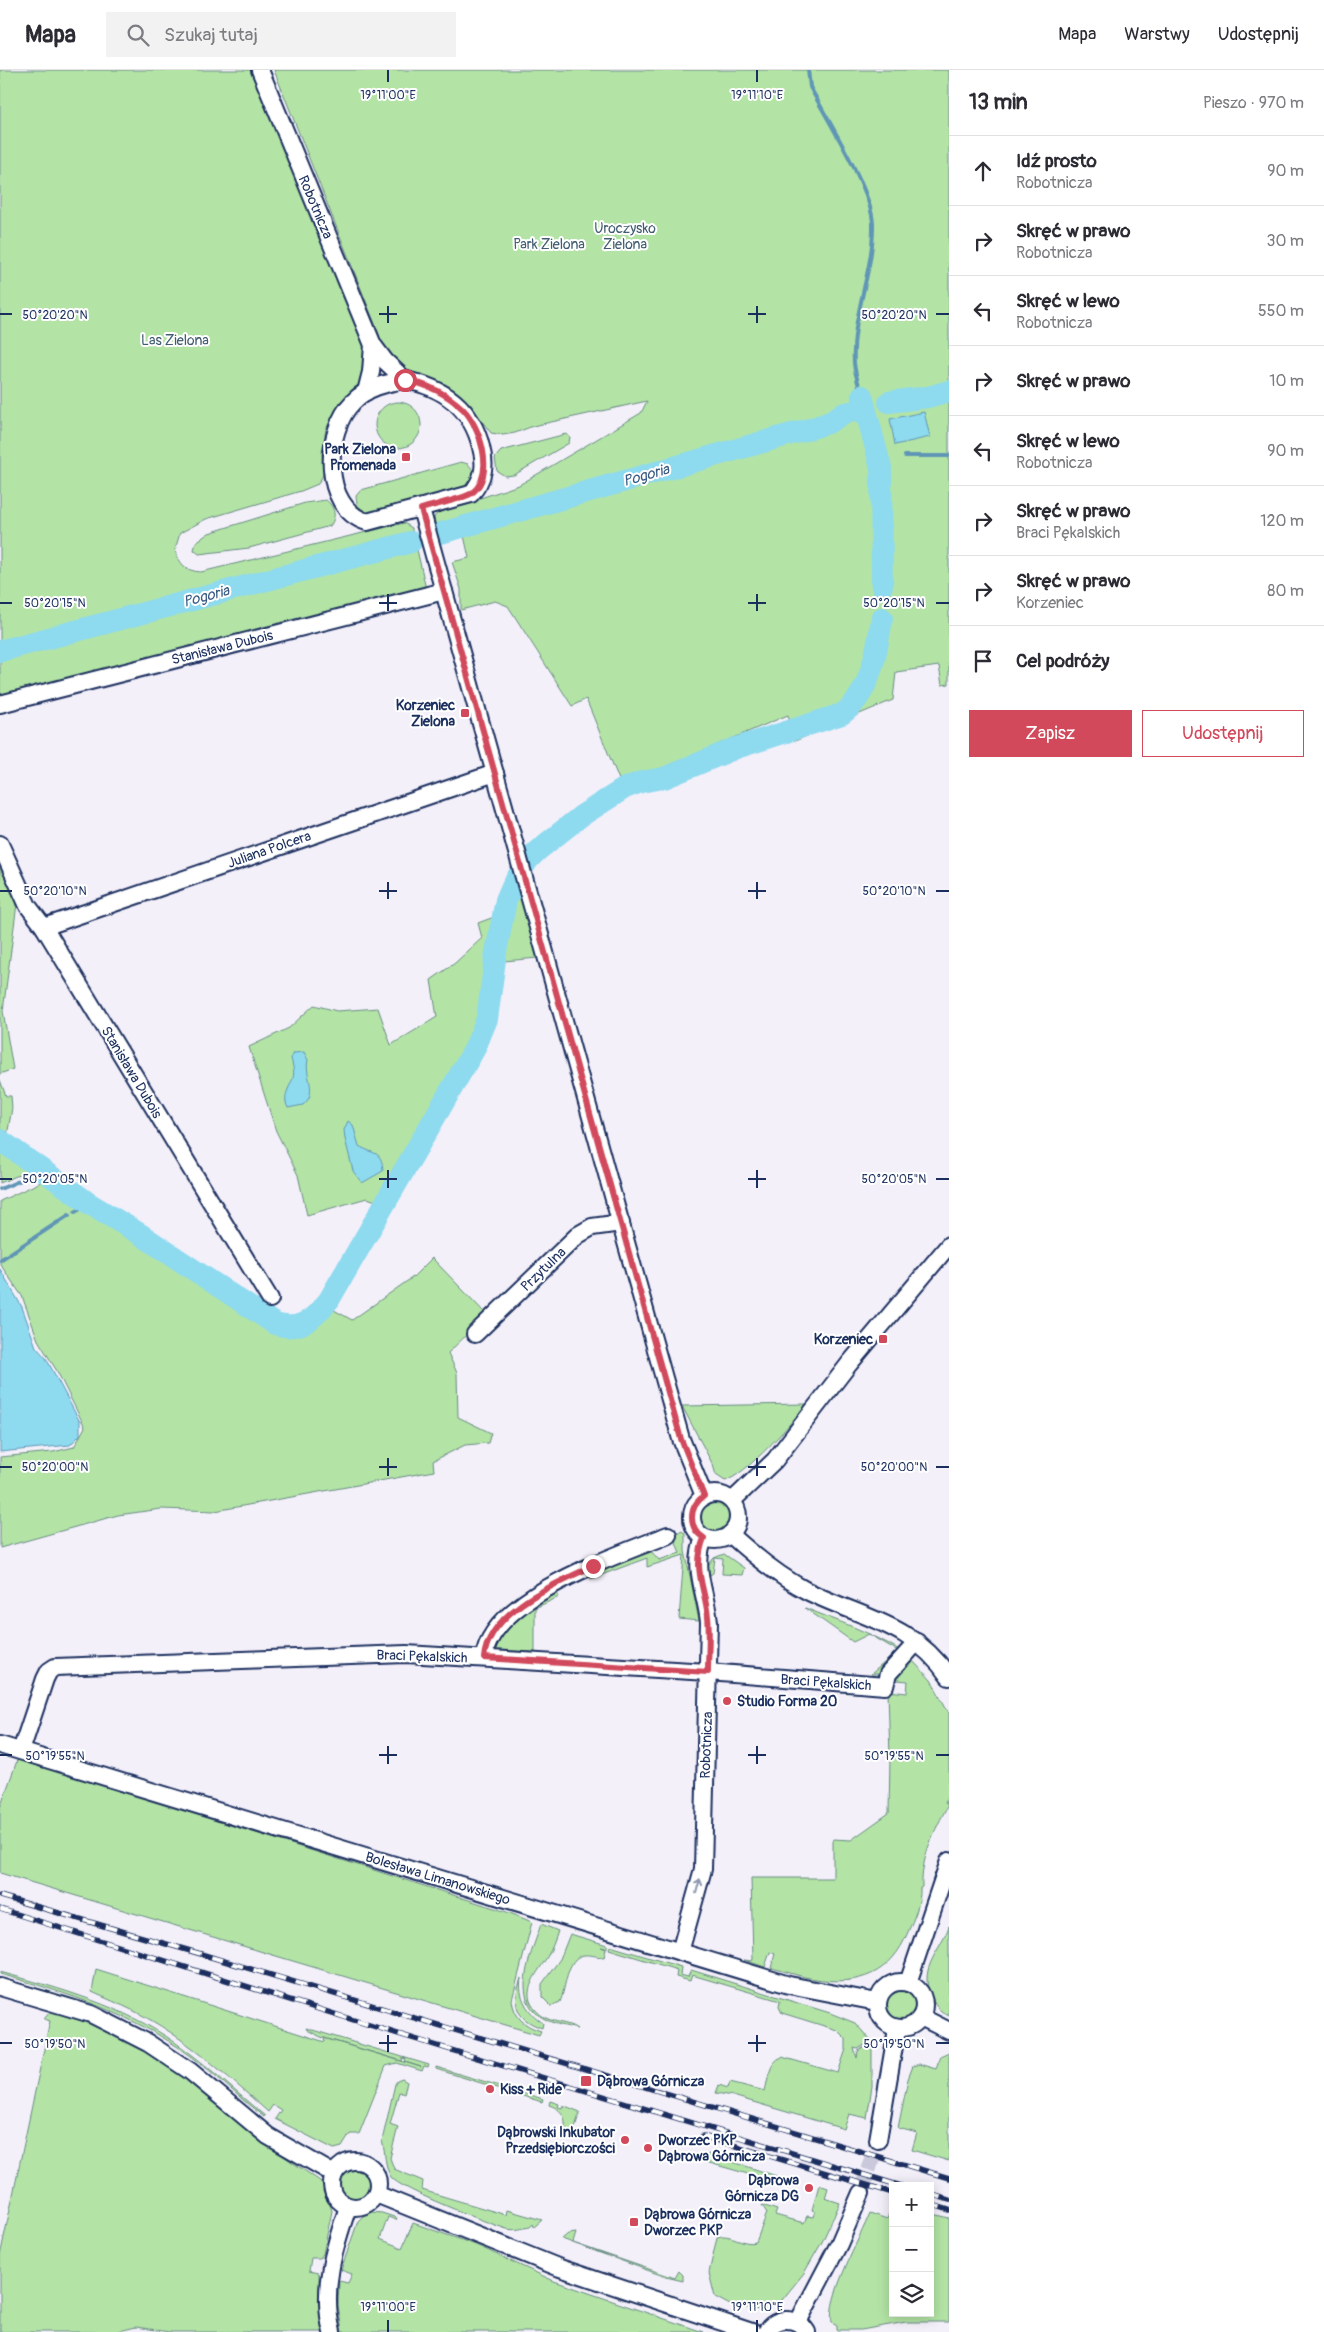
<!DOCTYPE html>
<html lang="pl">
<meta charset="utf-8">
<style>
:root{--surface:#fff;--page:#f2f2f3;--text:#2b2b33;--muted:#7c7c81;--line:#e1e1e2;--accent:#d1495b}
body{margin:0;font-family:Pangolin,sans-serif;background:var(--page);color:var(--text)}
.controls{position:absolute;right:15px;bottom:15px;display:grid;overflow:hidden;border-radius:0px;box-shadow:0 2px 12px #0003}
.controls button{width:45px;height:45px;display:grid;place-items:center;padding:0;border:0;border-bottom:1px solid var(--line);background:var(--surface);color:var(--text);font:25px sans-serif}
.stop{position:absolute;width:15px;height:15px;margin:-11px;border:4px solid #d1495b;border-radius:50%;background:#fff}
.stop.end{background:#d1495b;border-color:#fff;box-shadow:0 1px 5px #0008}
.list{margin:0;padding:0;list-style:none}
h2{display:flex;justify-content:space-between;align-items:center;height:65px;margin:0;padding:0 20px;font-size:21px}
h2 small{font-size:16px;font-weight:400;color:var(--muted)}
.list li{display:grid;grid-template-columns:32px 1fr auto;gap:15px;align-items:center;box-sizing:border-box;height:70px;padding:0 20px;border-top:1px solid var(--line)}
.list b{display:block;font-size:19px;white-space:nowrap}
.list p{margin:0;font-size:16px;white-space:nowrap;color:var(--muted)}
.list em{font-size:16px;font-style:normal;color:var(--muted)}
.actions{display:flex;gap:10px;padding:15px 20px}
.actions a{flex:1;padding:11px 0;border:1px solid var(--accent);border-radius:0px;text-align:center;font-size:18px;color:var(--accent)}
.actions .main{background:var(--accent);color:#fff}
.icon{flex:none;width:28px;height:28px;fill:none;stroke:currentColor;stroke-width:2;stroke-linecap:round;stroke-linejoin:round}
.map{position:relative;flex:none;width:949px;height:2262px;overflow:hidden}
header{display:flex;align-items:center;gap:30px;box-sizing:border-box;height:70px;padding:0 25px;background:var(--surface);border-bottom:1px solid var(--line)}
header strong{font-size:24px}
nav{display:flex;gap:28px;margin-inline-start:auto;font-size:18px}
.search{width:350px;height:45px;background:var(--page);display:flex;align-items:center;gap:12px;box-sizing:border-box;padding:0 18px;border-radius:0px;color:var(--muted);font-size:19px}
main{display:flex}
aside{flex:1;background:var(--surface)}
.map>svg:first-child{display:block}
.green{fill:#b3e4a5;stroke:#678a82}
.water{fill:#8edaef;stroke:#6096b5}
.lines{fill:none;stroke-linecap:round;stroke-linejoin:round}
.stream{stroke:#6096b5;stroke-width:4}
.river{stroke:#8edaef;stroke-width:22}
.minor-tunnel{stroke:#c9c9db;stroke-width:16;stroke-dasharray:16 8;stroke-linecap:butt}
.minor-casing{stroke:#1b2f5e;stroke-width:20}
.minor{stroke:#fff;stroke-width:16}
.rail-casing{stroke:#1b2f5e;stroke-width:5.5}
.rail{stroke:#fff;stroke-width:4;stroke-dasharray:11;stroke-linecap:butt}
.oneway{stroke:#8d97ae}
.route{stroke:#d1495b;stroke-width:6}
.ticks{fill:none;stroke:#1b2f5e;stroke-width:2}
.poi-dot{fill:#d1495b;stroke:#fff;stroke-width:2}
.labels{text-anchor:middle;stroke-width:4;stroke-linejoin:round;paint-order:stroke}
.street-label{font-size:14px;fill:#1b2f5e;stroke:#fff}
.park-label{font-size:14px;fill:#415c70;stroke:#fff}
.poi-label{font-size:14px;font-weight:bold;fill:#1b2f5e;stroke:#fff;text-anchor:end}
.water-label{font-size:15px;font-style:italic;fill:#385a82;stroke:#fff}
.ticks-label{font-size:12px;text-anchor:middle;fill:#1b2f5e;stroke:#fff;stroke-width:4;stroke-linejoin:round;paint-order:stroke}
</style>
<header>
<strong>Mapa</strong>
<div class="search"><svg class="icon" aria-label="search" viewBox="0 0 24 24"><circle cx="10" cy="10" r="6"/><path d="M15 15l6 6"/></svg>Szukaj tutaj</div>
<nav><a>Mapa</a><a>Warstwy</a><a>Udostępnij</a></nav>
</header>
<main>
<div class="map">
<svg width="949" height="2262" viewBox="0 0 949 2262">
<rect width="100%" height="100%" fill="#f4f0fa"/>
<filter id="ink" filterUnits="userSpaceOnUse"><feTurbulence type="fractalNoise" baseFrequency=".02" numOctaves="2"/><feDisplacementMap in="SourceGraphic" scale="10" xChannelSelector="R" yChannelSelector="G"/><feConvolveMatrix kernelMatrix="1 2 1 2 8 2 1 2 1" color-interpolation-filters="sRGB"/></filter>
<g filter="url(#ink)">
<g class="green">
<path d="M0,0h254l110,268 3,18 -2,15 -6,15 -18,15 -15,28 -4,24 1,22 -5,9 -17,7 -95,28 -26,14 -5,17c5,14 10,21 26,22l203,-49 8,5v5l-96,29 -316,84z"/>
<path d="M274,0h675v614l-7,1 -3,-19 -43,6 -3,28 -98,41 -7,-26 -133,56h-10l-25,11 -34,-83 -14,7 -64,-100 -13,-5 -34,9v-21l-9,-27 17,-4 -8,-36 -25,6 -2,-11 5,-5 80,-27 122,-72 6,-12 -114,25 -18,7 -12,2 -12,-2 -10,-13 -42,-35v-4c-28,-10 -53,-14 -60,-47z"/>
<circle cx="398" cy="355" r="23"/>
<path d="M566,364l4,3 -1,6 -55,32 -9,1 -8,-5 -2,-13 6,-7z"/>
<path d="M461,392l7,2c9,9 5,14 -1,24l-98,27c-10,-5 -12,-8 -13,-19l5,-6z"/>
<path d="M326,430c9,7 11,17 4,26l-81,22 -50,6 -5,-4 2,-8 13,-9 96,-30z"/>
<path d="M416,475l10,44 -426,108v-39z"/>
<path d="M0,789l18,37 -15,115 10,58 -13,5z"/>
<path d="M513,802l25,86 -45,4 -10,46 -8,25 -72,126 -27,42 -9,-3 -60,17 -9,-40 -22,-44 -27,-84 40,-19 25,-23 23,6 41,-3 13,37 46,-28 -6,-37 24,-17 27,-25 -4,-15 16,-6z"/>
<path d="M0,1010l6,16h5l1,12 -5,28 -7,-4z"/>
<path d="M0,1074l23,16 5,11 -28,12z"/>
<path d="M46,1107l158,111 57,35 17,7 19,1 11,-3 17,-16 9,-2 18,10 61,-43 19,-19 55,57 -39,38 9,20 1,44 33,16 -3,10 -23,2 -32,16 1,10 -219,40 -54,-2 -43,6 -118,33v-91l53,-5 21,-5 11,-20 -28,-56 -19,-31 -16,-44 -22,-32v-63l39,-18z"/>
<path d="M806,1334c-13,18 -60,71 -81,77l-9,-6 -3,-10 -31,-59z"/>
<circle cx="715" cy="1447" r="15"/>
<path d="M681,1461l4,2v18l14,70 -20,-2 5,-64 -37,12v-9l-56,21 -3,-5 62,-24 9,10 21,-7 -7,-19z"/>
<path d="M724,1484l20,14 -2,7 -20,-1 1,-15 -8,-1 -2,15 -6,4 -4,-12h5l6,-7z"/>
<path d="M556,1521l3,6 -24,11v44l-40,-2 -3,-5 16,-24z"/>
<path d="M805,1538c32,13 66,24 96,43l-24,23h-6l27,-23 -29,-17 -16,8z"/>
<path d="M911,1589l20,21 18,33v82l-4,8 3,2c-14,26 -27,52 -26,82l-2,1c1,15 -6,30 -12,44 -17,42 -49,54 -93,47 -15,-2 -29,-8 -44,-11l4,-14 -5,-2 -5,15 -21,-7 8,1 1,-2 -2,-81h82v-39l18,1 38,-27 1,-55 -2,-67 19,2 1,-12 -11,-1 -2,-4z"/>
<path d="M18,1688l492,155 22,9 -20,78c2,17 12,26 29,31l-2,4 -539,-162v-65z"/>
<path d="M541,1854l17,7c-3,9 -6,18 -11,26 -11,19 -31,38 -6,58 10,8 28,7 36,14 -11,-3 -25,-5 -34,-11 -34,-20 -11,-65 -2,-94z"/>
<path d="M949,1856v90c-11,-6 -14,-10 -19,-22 -11,-28 11,-43 19,-68z"/>
<path d="M570,1864l37,11v3l-6,-1 5,2 -2,8c-7,0 -14,-3 -20,-2 -18,2 -18,34 -24,47l-9,4 -9,-9v-13l18,-25z"/>
<path d="M610,1876l71,21 -1,8 8,2 3,-7 139,43 25,10 16,18 -13,8 -4,-1 3,10 1,-7 13,-8 1,2v41l-5,32 -18,-4 -5,15 -111,-33 -17,-3 3,-8 9,3 2,-6 35,9c3,-11 4,-30 17,-34l56,16 8,-24v-10l-9,-9 -55,-17 -3,-6 1,-6 -88,-26 -2,6 -14,-4 1,-7 -68,-21z"/>
<path d="M96,1899l229,73 -1,-4 97,29 -16,-5 1,-3 -3,-1 -1,3 -81,-24 -14,-7 -1,-2 123,37 -1,2 -4,-1 -2,5 -25,-8 -11,3 -27,68h-9l-8,13 -8,2 -59,-30 6,-9 -8,-5 -5,7c-42,-37 -84,-76 -134,-101 -14,-7 -29,-13 -42,-19z"/>
<path d="M0,1902c62,17 123,34 176,71 32,22 59,49 89,73l-1,1c-25,-19 -47,-42 -73,-61 -60,-43 -121,-62 -191,-82z"/>
<path d="M0,1908c32,9 64,16 95,29 56,23 102,58 148,98l-34,-27 -209,-98z"/>
<path d="M521,1908c-3,19 6,34 22,45l-1,5c-29,-10 -29,-25 -21,-50z"/>
<circle cx="901" cy="1936" r="16"/>
<path d="M51,1941l12,3 43,16 48,26 44,32 56,48 66,45 5,7 7,23 -9,43 -3,4h-9l-2,13 9,2 1,2v29l4,28h-153l-34,-5 -21,5h-115v-76l50,-235 -6,-2z"/>
<path d="M949,1982v109l-37,-11 5,-17 -19,-5 10,-49 5,-13 6,-2 17,5 4,-13z"/>
<path d="M436,1997l107,32 -1,3 -106,-33z"/>
<path d="M402,2009l5,3 -3,12 -5,-2 -9,32 8,3 -8,31 4,11 29,12 -1,9 84,25 1,-5 35,10 -8,7 -1,-3 -3,3c-7,1 -15,4 -23,2 -17,-5 -108,-40 -116,-52 -7,-12 -5,-23 -9,-36l13,-57 2,-3z"/>
<path d="M550,2031l9,3 -1,3 4,1 1,-3 17,7 -6,18h-3l-4,11 -4,-2c4,-16 4,-28 -14,-34z"/>
<path d="M708,2084l81,26 -2,7 -4,-1v-2l-77,-22z"/>
<circle cx="355" cy="2115" r="16"/>
<path d="M819,2115l9,3 -3,10 15,5 -18,39 -18,31 -22,27 -17,11 -35,-6 -15,-8 -6,-24 8,-36c13,-5 26,9 39,5l11,-29 -5,-8 15,5 -2,5 29,8 3,-7 6,1 2,-6 -3,-1z"/>
<path d="M893,2134v109h37v-100l19,5v104h-43l-45,8h-24v-5l-5,-3c-6,-23 28,-84 38,-109l17,6z"/>
<path d="M372,2142l10,1 15,5 -1,2 -8,-3 -8,22 22,9 11,-25 63,22 78,36 149,51h-361l-4,-27 1,-24 9,2 4,-9 -11,-4 17,-49 5,-5z"/>
<path d="M576,2163l-3,10 102,35 4,-7 4,4v6l-17,-4 -104,-38 6,-5z"/>
</g>
<g class="water">
<path d="M924,342l6,25 -35,8 -5,-26z"/>
<path d="M304,982l4,8c-4,16 11,32 -5,45l-15,3c-6,-11 1,-20 5,-30 2,-7 -1,-14 -2,-20l3,-5z"/>
<path d="M348,1051l5,4 6,21c15,9 23,4 24,25l-21,12 -9,-12 -8,-32 -1,-9z"/>
<path d="M0,1199l22,38 14,40 10,11 34,64v13l-10,10 -70,7z"/>
</g>
<g class="lines">
<g class="stream">
<path d="M808,0l2,17c17,32 62,103 63,137 1,47 -22,93 -19,139 1,12 5,22 8,33"/>
<path d="M879,386h5"/>
<path d="M905,386h44"/>
<path d="M0,1119l45,-19"/>
<path d="M75,1142l15,-8"/>
<path d="M0,1190l69,-45"/>
</g>
<g class="river">
<path d="M862,326l19,72 1,118"/>
<path d="M889,332l39,-5 21,-6"/>
<path d="M441,463l368,-104 19,-6 14,-9 8,-2"/>
<path d="M0,581l411,-109"/>
<path d="M0,1070l90,64 50,30 135,90c25,8 39,-5 54,-24l145,-250 13,-31 9,-67 10,-52 6,-14 16,-26 9,-9 44,-35 44,-28 16,-6 23,-4 72,-30 106,-34c28,-18 35,-64 40,-96"/>
</g>
<path class="minor-tunnel" d="M861,2123l17,-53"/>
<g class="minor-casing">
<g id="minor">
<path d="M260,0l113,275 12,16 20,19"/>
<path d="M405,310c39,7 67,29 76,67 5,18 3,32 -10,47l-104,28c-46,-14 -43,-91 -14,-120 14,-15 33,-19 52,-22z"/>
<path d="M366,322l5,-20 2,-27"/>
<path d="M421,439l260,930 23,57"/>
<path d="M0,634l444,-113"/>
<path d="M0,774l28,62 16,21 226,372"/>
<path d="M44,857l451,-154"/>
<path d="M475,1264l103,-99 14,-8 29,-4"/>
<circle cx="715" cy="1447" r="23"/>
<path d="M732,1431l43,-41 74,-96 100,-119"/>
<path d="M730,1464c23,21 50,43 77,57 54,27 106,32 142,86"/>
<path d="M484,1588c6,-61 135,-103 184,-123"/>
<path d="M0,1675l789,240 88,17"/>
<path d="M21,1681l24,-72 4,-8 6,-4 351,-13 302,18 177,14 3,-12 29,-32"/>
<path d="M680,1882l23,-83 6,-247c-3,-30 -17,-54 -5,-84"/>
<circle cx="901" cy="1935" r="23"/>
<path d="M908,1913l41,-122"/>
<path d="M0,1917l91,27 57,29 42,28 78,65 66,38"/>
<path d="M921,1947l28,14"/>
<path d="M878,2070l19,-111"/>
<circle cx="355" cy="2114" r="23"/>
<path d="M376,2124l184,74 192,64"/>
<path d="M798,2252l41,-78 22,-51"/>
<path d="M332,2262c-11,-43 2,-84 16,-125"/>
<path d="M766,2262c10,-16 31,-16 41,0"/>
</g>
</g>
<use href="#minor" class="minor"/>
<g class="rail-casing">
<g id="rail">
<path d="M0,1826l201,58 748,224"/>
<path d="M0,1839l395,124 506,153"/>
<path d="M703,2066l190,57"/>
<path d="M930,2124l19,6"/>
<path d="M930,2134l19,6"/>
</g>
</g>
<use href="#rail" class="rail"/>
</g>
<defs><path id="oneway-shaft" d="M-6 0H5M1.5-3L5.5 0L1.5 3" fill="none" stroke-width="1.6" stroke-linecap="round" stroke-linejoin="round" transform="scale(1.25)"/></defs>
<use class="oneway" href="#oneway-shaft" transform="translate(698 1816) rotate(-75)"/>
</g>
<g class="lines" filter="url(#ink)">
<path class="route" d="M405,310c22,4 41,13 58,29 17,17 33,65 9,84 -8,6 -40,12 -51,16l260,930 23,57c-16,11 -16,32 0,42 -12,31 1,49 4,79 2,18 0,37 0,55l-224,-14c4,-47 73,-75 109,-92"/>
</g>
<path class="ticks" d="M388,0v12M757,0v12M388,236v17M757,236v17M0,244h12M379,244h18M748,244h18M936,244h13M388,524v17M757,524v17M0,533h12M379,533h18M748,533h18M936,533h13M388,812v17M757,812v17M0,821h12M379,821h18M748,821h18M936,821h13M388,1100v18M757,1100v18M0,1109h12M379,1109h18M748,1109h18M936,1109h13M388,1388v18M757,1388v18M0,1397h12M379,1397h18M748,1397h18M936,1397h13M388,1676v18M757,1676v18M0,1685h12M379,1685h18M748,1685h18M936,1685h13M388,1965v17M757,1965v17M0,1973h12M379,1973h18M748,1973h18M936,1973h13M388,2250v12M757,2250v12"/>
<g class="poi-dot">
<rect x="401" y="382" width="10" height="10" rx="2.5"/>
<rect x="460" y="638" width="10" height="10" rx="2.5"/>
<rect x="878" y="1264" width="10" height="10" rx="2.5"/>
<circle cx="727" cy="1631" r="5"/>
<rect x="580" y="2005" width="12" height="12" rx="2.5"/>
<circle cx="490" cy="2019" r="5"/>
<circle cx="625" cy="2070" r="5"/>
<circle cx="648" cy="2078" r="5"/>
<circle cx="809" cy="2118" r="5"/>
<rect x="629" y="2147" width="10" height="10" rx="2.5"/>
</g>
<g class="labels">
<g class="street-label">
<text transform="translate(316 137) rotate(67)" y="5">Robotnicza</text>
<text transform="translate(222 577) rotate(-14)" y="5">Stanisława Dubois</text>
<text transform="translate(269 779) rotate(-19)" y="5">Juliana Polcera</text>
<text transform="translate(132 1002) rotate(59)" y="5">Stanisława Dubois</text>
<text transform="translate(543 1199) rotate(-44)" y="5">Przytulna</text>
<text transform="translate(422 1586) rotate(2)" y="5">Braci Pękalskich</text>
<text transform="translate(826 1612) rotate(4)" y="5">Braci Pękalskich</text>
<text transform="translate(706 1675) rotate(-88)" y="5">Robotnicza</text>
<text transform="translate(438 1808) rotate(17)" y="5">Bolesława Limanowskiego</text>
</g>
<g class="park-label">
<text x="625" y="163">Uroczysko<tspan x="625" dy="16">Zielona</tspan></text>
<text x="549" y="179">Park Zielona</text>
<text x="175" y="275">Las Zielona</text>
</g>
<g class="poi-label">
<text x="396" y="384">Park Zielona<tspan x="396" dy="16">Promenada</tspan></text>
<text x="455" y="640">Korzeniec<tspan x="455" dy="16">Zielona</tspan></text>
<text x="873" y="1274">Korzeniec</text>
<text x="737" y="1636" text-anchor="start">Studio Forma 20</text>
<text x="597" y="2016" text-anchor="start">Dąbrowa Górnicza</text>
<text x="500" y="2024" text-anchor="start">Kiss + Ride</text>
<text x="615" y="2067">Dąbrowski Inkubator<tspan x="615" dy="16">Przedsiębiorczości</tspan></text>
<text x="658" y="2075" text-anchor="start">Dworzec PKP<tspan x="658" dy="16">Dąbrowa Górnicza</tspan></text>
<text x="799" y="2115">Dąbrowa<tspan x="799" dy="16">Górnicza DG</tspan></text>
<text x="644" y="2149" text-anchor="start">Dąbrowa Górnicza<tspan x="644" dy="16">Dworzec PKP</tspan></text>
</g>
<g class="water-label">
<text transform="translate(646 405) rotate(-16)" y="5">Pogoria</text>
<text transform="translate(206 526) rotate(-15)" y="5">Pogoria</text>
</g>
</g>
<g class="ticks-label">
<text x="388" y="29">19°11'00"E</text>
<text x="757" y="29">19°11'10"E</text>
<text x="55" y="249">50°20'20"N</text>
<text x="894" y="249">50°20'20"N</text>
<text x="55" y="537">50°20'15"N</text>
<text x="894" y="537">50°20'15"N</text>
<text x="55" y="825">50°20'10"N</text>
<text x="894" y="825">50°20'10"N</text>
<text x="55" y="1113">50°20'05"N</text>
<text x="894" y="1113">50°20'05"N</text>
<text x="55" y="1401">50°20'00"N</text>
<text x="894" y="1401">50°20'00"N</text>
<text x="55" y="1690">50°19'55"N</text>
<text x="894" y="1690">50°19'55"N</text>
<text x="55" y="1978">50°19'50"N</text>
<text x="894" y="1978">50°19'50"N</text>
<text x="388" y="2241">19°11'00"E</text>
<text x="757" y="2241">19°11'10"E</text>
</g>
</svg>
<div class="controls">
<button>+</button>
<button>−</button>
<button><svg class="icon" aria-label="layers" viewBox="0 0 24 24"><path d="M12 4l9 5-9 5-9-5zM3 14l9 5 9-5"/></svg></button>
</div>
<div class="stop" style="left:405px;top:310px"></div>
<div class="stop end" style="left:593px;top:1496px"></div>
</div>
<aside>
<h2>13 min<small>Pieszo · 970 m</small></h2>
<ul class="list">
<li><svg class="icon" aria-label="ahead" viewBox="0 0 24 24"><path d="M12 20V5M6 11l6-6 6 6"/></svg><div><b>Idź prosto</b><p>Robotnicza</p></div><em>90 m</em></li>
<li><svg class="icon" aria-label="right" viewBox="0 0 24 24"><path d="M7 20v-9h11M14 6l5 5-5 5"/></svg><div><b>Skręć w prawo</b><p>Robotnicza</p></div><em>30 m</em></li>
<li><svg class="icon" aria-label="left" viewBox="0 0 24 24"><path d="M17 20v-9H6M10 6l-5 5 5 5"/></svg><div><b>Skręć w lewo</b><p>Robotnicza</p></div><em>550 m</em></li>
<li><svg class="icon" aria-label="right" viewBox="0 0 24 24"><path d="M7 20v-9h11M14 6l5 5-5 5"/></svg><div><b>Skręć w prawo</b></div><em>10 m</em></li>
<li><svg class="icon" aria-label="left" viewBox="0 0 24 24"><path d="M17 20v-9H6M10 6l-5 5 5 5"/></svg><div><b>Skręć w lewo</b><p>Robotnicza</p></div><em>90 m</em></li>
<li><svg class="icon" aria-label="right" viewBox="0 0 24 24"><path d="M7 20v-9h11M14 6l5 5-5 5"/></svg><div><b>Skręć w prawo</b><p>Braci Pękalskich</p></div><em>120 m</em></li>
<li><svg class="icon" aria-label="right" viewBox="0 0 24 24"><path d="M7 20v-9h11M14 6l5 5-5 5"/></svg><div><b>Skręć w prawo</b><p>Korzeniec</p></div><em>80 m</em></li>
<li><svg class="icon" aria-label="arrive" viewBox="0 0 24 24"><path d="M6 21V4h12l-3 4 3 4H6"/></svg><div><b>Cel podróży</b></div></li>
</ul>
<div class="actions"><a class="main">Zapisz</a><a>Udostępnij</a></div>
</aside>
</main>
